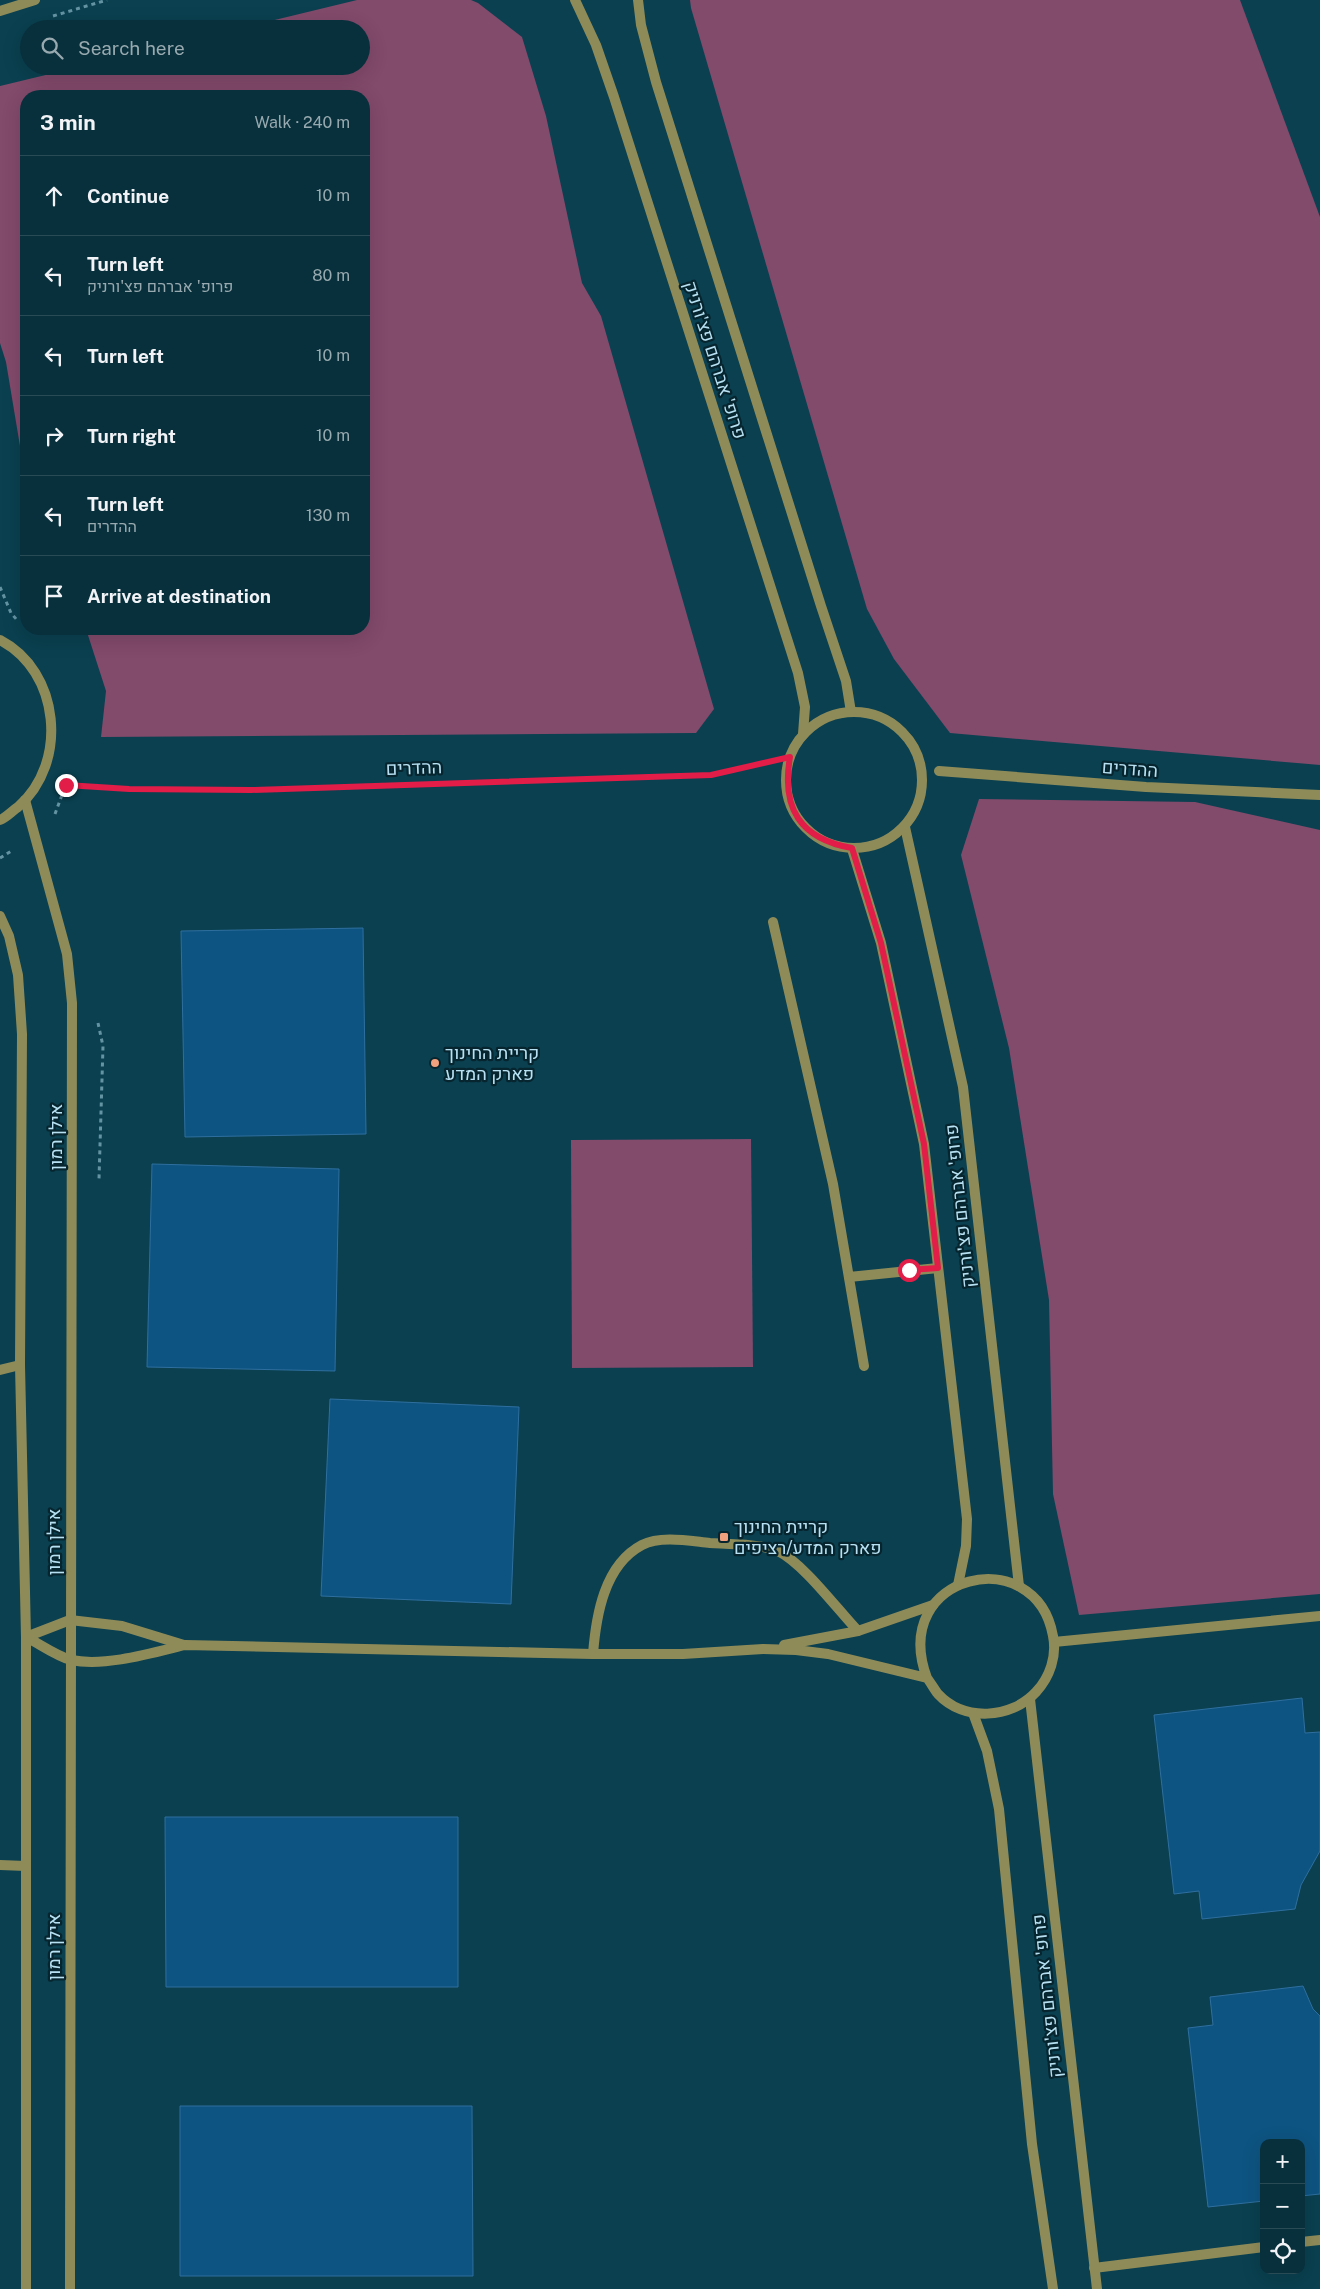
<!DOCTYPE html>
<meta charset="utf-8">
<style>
:root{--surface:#08303c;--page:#113843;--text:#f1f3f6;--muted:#98a9af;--line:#294b56}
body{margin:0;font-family:"Public Sans",Heebo,sans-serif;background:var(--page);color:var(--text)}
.controls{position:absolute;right:15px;bottom:15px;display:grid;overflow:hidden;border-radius:10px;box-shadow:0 5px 20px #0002}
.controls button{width:45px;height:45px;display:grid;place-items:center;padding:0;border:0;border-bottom:1px solid var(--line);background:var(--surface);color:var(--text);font:25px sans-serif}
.stop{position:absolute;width:15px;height:15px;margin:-11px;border:4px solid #e11d48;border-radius:50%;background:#fff}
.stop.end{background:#e11d48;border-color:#fff;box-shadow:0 1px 5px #0008}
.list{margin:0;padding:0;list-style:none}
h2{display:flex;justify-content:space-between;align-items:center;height:65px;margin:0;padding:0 20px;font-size:21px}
h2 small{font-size:16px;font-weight:400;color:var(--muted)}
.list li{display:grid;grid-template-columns:32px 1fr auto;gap:15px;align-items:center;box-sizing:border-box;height:80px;padding:0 20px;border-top:1px solid var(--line)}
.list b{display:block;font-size:19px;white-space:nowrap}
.list p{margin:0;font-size:16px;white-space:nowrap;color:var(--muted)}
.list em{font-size:16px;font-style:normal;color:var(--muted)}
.icon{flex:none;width:28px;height:28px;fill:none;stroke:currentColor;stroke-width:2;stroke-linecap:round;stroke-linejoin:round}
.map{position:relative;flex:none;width:1320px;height:2289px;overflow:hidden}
.search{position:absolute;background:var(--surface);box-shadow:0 5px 20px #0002;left:20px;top:20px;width:350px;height:55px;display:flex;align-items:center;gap:12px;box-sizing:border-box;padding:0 18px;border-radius:28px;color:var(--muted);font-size:19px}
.panel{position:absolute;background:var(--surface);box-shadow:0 5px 20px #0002;left:20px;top:90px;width:350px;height:545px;border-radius:20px}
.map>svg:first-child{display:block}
.green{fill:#824a6b}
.building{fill:#0e5482;stroke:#2f6f9f}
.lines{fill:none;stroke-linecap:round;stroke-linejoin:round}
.path{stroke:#6494a4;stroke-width:3;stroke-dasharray:4 4;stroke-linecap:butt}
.service{stroke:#8f8b59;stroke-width:10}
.pedestrian{stroke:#8f8b59;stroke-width:10}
.minor{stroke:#8f8b59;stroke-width:10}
.tertiary{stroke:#8f8b59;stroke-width:10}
.route{stroke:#e11d48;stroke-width:6}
.poi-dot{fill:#f2a17e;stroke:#06252f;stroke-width:2}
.labels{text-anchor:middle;stroke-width:4.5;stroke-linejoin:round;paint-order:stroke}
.street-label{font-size:18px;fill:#b7e1f2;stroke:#06252f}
.poi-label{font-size:18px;fill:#b7e1f2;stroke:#06252f;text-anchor:start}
</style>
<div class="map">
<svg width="1320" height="2289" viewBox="0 0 1320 2289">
<rect width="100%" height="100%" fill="#0a4050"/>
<g class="green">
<path d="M357,0h114l7,3 44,34 24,79 36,167 19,33 113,393 -18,24 -595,4 5,-46 -20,-62h278v-533h-338v386l-20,-120 -6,-19v-257l83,-20h278v-37h-123z"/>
<path d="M690,0h550l80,217v548l-370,-32 -56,-74 -27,-50 -176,-601z"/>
<path d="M979,799l216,3 125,28v764l-241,21 -26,-121 -4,-194 -40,-252 -48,-193z"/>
<path d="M751,1139l2,228 -181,1 -1,-228z"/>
</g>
<g class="building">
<path d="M363,928l3,206 -181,3 -4,-206z"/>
<path d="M152,1164l187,5 -4,202 -188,-4z"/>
<path d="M330,1399l189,8 -8,197 -190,-8z"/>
<path d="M1302,1698l3,35 15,-1v119l-19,34 -6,24 -93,10 -3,-28 -25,3 -20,-179z"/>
<path d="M165,1817h293v170h-292z"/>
<path d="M1303,1986l10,23 7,7v178l-19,2v-53h-37v58l-56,6 -20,-179 25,-3 -3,-28z"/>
<path d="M180,2106h292l1,170h-293z"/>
</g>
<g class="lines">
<g class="path">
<path d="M53,16l54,-16"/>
<path d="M0,587l11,26 6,7"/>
<path d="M65,785l64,4 122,1 460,-15 79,-18"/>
<path d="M55,814l11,-30"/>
<path d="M0,858l13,-8"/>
<path d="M98,1023l5,23 -4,133"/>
</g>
<g class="service">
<path d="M773,922l60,262 31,182"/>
<path d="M849,1277l89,-9"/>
<path d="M0,1370l20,-5"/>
<path d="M1054,1642l266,-26"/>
<path d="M593,1654c3,-38 11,-89 49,-109 19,-10 48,-4 68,-2 18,1 52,1 68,8 26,13 59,58 80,80"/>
<path d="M0,1865l26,1"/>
<path d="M1301,2242l19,-2"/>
<path d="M1094,2268l170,-21"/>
</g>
<path class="pedestrian" d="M939,771l207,16 174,8"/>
<g class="minor">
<path d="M575,0l21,45 18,52 184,576 7,34 -2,27"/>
<path d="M638,0l3,25 15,57 165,524 25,75 5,31"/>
<circle cx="854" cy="780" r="68"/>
<path d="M905,827l58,260 56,499"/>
<path d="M852,849l29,94 43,201 43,375 -1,27 -8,39"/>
<path d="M26,1637c14,7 30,19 45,23 34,7 81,-7 114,-15l408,9h90l80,-5 33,1 32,4 99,24c4,5 7,11 11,16 26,28 73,25 98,-2 14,-15 21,-36 17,-56 -17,-96 -165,-63 -126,42"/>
<path d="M26,1637l44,-17 52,6 62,19"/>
<path d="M784,1645l74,-14 75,-26"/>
<path d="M1030,1699l67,590"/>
<path d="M973,1713l14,38 12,58 33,335 21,145"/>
</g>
<g class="tertiary">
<path d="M0,11l35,-11"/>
<path d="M0,640c60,31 69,123 18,167 -6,4 -11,10 -18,13"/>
<path d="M25,800l42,154 5,49 -2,1286"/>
<path d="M0,916l9,20 9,39 4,59 -2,331 6,272v652"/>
</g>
</g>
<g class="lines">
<path class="route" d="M66,785l63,4 122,1 460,-15 79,-18c-9,51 10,82 62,91l29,95 43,201 14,124 -29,2"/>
</g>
<g class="poi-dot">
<circle cx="435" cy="1063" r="5"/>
<rect x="719" y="1532" width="10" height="10" rx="2.5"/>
</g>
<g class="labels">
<g class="street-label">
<text transform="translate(715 360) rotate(72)" y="6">פרופ' אברהם פצ'ורניק</text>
<text transform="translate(414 768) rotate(-2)" y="6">ההדרים</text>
<text transform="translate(1130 769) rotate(4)" y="6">ההדרים</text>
<text transform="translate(56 1137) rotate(-90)" y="6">אילן רמון</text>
<text transform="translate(960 1206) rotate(-96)" y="6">פרופ' אברהם פצ'ורניק</text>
<text transform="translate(54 1542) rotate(-90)" y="6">אילן רמון</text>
<text transform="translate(54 1947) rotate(-90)" y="6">אילן רמון</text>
<text transform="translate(1047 1996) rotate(-96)" y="6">פרופ' אברהם פצ'ורניק</text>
</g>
<g class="poi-label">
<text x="445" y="1059">קריית החינוך<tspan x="445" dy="21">פארק המדע</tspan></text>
<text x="734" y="1533">קריית החינוך<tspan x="734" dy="21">פארק המדע/רציפים</tspan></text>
</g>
</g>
</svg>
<div class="controls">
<button>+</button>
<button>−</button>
<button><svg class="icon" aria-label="locate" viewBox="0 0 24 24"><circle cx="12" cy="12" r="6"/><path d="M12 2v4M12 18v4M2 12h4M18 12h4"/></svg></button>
</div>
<div class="stop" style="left:909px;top:1270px"></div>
<div class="stop end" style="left:66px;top:785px"></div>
<div class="search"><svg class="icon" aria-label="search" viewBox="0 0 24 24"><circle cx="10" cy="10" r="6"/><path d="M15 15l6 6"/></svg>Search here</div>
<section class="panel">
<h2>3 min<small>Walk · 240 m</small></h2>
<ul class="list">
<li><svg class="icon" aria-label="ahead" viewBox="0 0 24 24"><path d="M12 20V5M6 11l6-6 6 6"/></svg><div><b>Continue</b></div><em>10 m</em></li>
<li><svg class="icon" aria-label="left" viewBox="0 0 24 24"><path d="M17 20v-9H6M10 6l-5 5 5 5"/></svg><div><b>Turn left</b><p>פרופ' אברהם פצ'ורניק</p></div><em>80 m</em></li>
<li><svg class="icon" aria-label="left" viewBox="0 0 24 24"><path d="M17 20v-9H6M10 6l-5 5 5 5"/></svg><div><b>Turn left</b></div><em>10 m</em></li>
<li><svg class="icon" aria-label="right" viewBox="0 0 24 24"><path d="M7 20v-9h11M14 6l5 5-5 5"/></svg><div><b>Turn right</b></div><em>10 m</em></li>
<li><svg class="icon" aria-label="left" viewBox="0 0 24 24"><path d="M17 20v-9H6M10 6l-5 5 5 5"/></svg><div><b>Turn left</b><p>ההדרים</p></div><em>130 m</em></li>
<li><svg class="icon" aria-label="arrive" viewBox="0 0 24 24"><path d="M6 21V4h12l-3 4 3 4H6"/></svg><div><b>Arrive at destination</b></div></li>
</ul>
</section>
</div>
